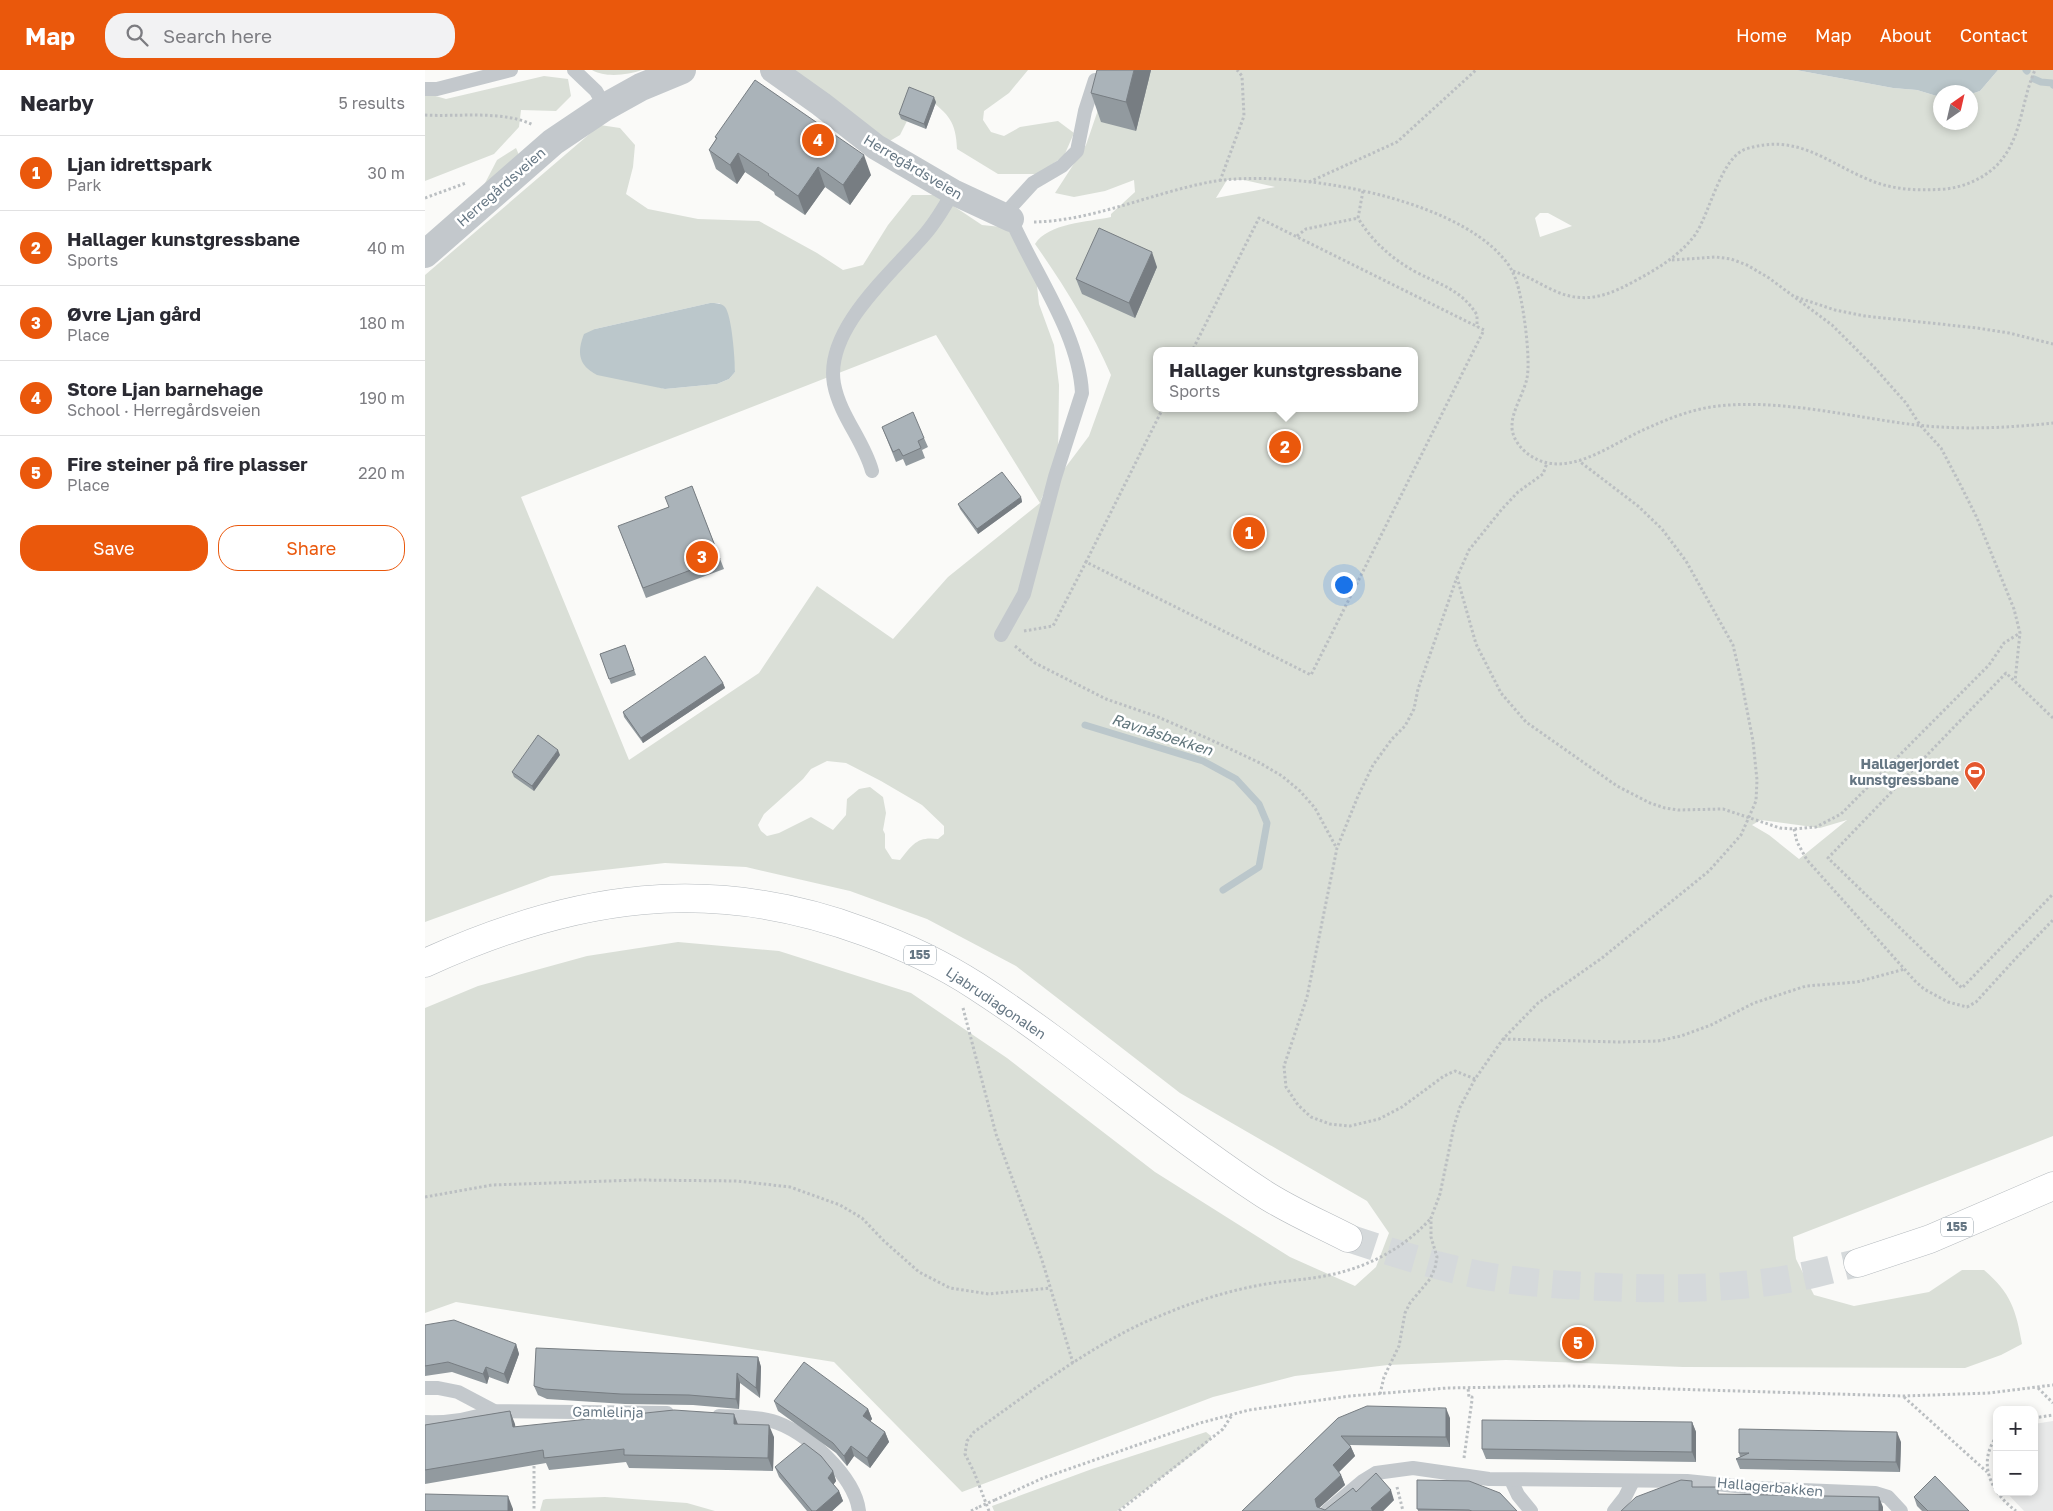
<!DOCTYPE html>
<meta charset="utf-8">
<style>
:root{--surface:#fff;--page:#f2f2f3;--text:#2b2b33;--muted:#7c7c81;--line:#e1e1e2;--accent:#ea580c}
body{margin:0;font-family:"Golos Text",sans-serif;background:var(--page);color:var(--text)}
.controls{position:absolute;right:15px;bottom:15px;display:grid;overflow:hidden;border-radius:10px;box-shadow:0 2px 8px #0003}
.controls button{width:45px;height:45px;display:grid;place-items:center;padding:0;border:0;border-bottom:1px solid var(--line);background:var(--surface);color:var(--text);font:25px sans-serif}
.compass{position:absolute;left:1508px;top:15px;width:45px;height:45px;border-radius:50%;background:var(--surface);box-shadow:0 2px 8px #0003;rotate:34deg}
.you{position:absolute;left:918px;top:514px;width:18px;height:18px;margin:-12px;border:4px solid #fff;border-radius:50%;background:#1a73e8;box-shadow:0 0 0 8px #1a73e833}
.badge{display:grid;place-items:center;width:32px;height:32px;border-radius:50%;background:var(--accent);color:#fff;font-size:16px;font-weight:700}
.pin{position:absolute;translate:-50% -50%;border:2px solid #fff;box-shadow:0 1px 5px #0006}
.popup{position:absolute;left:728px;top:277px;width:265px;height:65px;box-sizing:border-box;display:grid;place-content:center;border-radius:10px;background:var(--surface);filter:drop-shadow(0 1px 4px #0005);font-size:16px;white-space:nowrap;color:var(--muted)}
.popup b{font-size:19px;color:var(--text)}
.popup::after{content:'';position:absolute;left:50%;top:100%;margin-left:-10px;border:10px solid transparent;border-top-color:var(--surface)}
.list{margin:0;padding:0;list-style:none}
h2{display:flex;justify-content:space-between;align-items:center;height:65px;margin:0;padding:0 20px;font-size:21px}
h2 small{font-size:16px;font-weight:400;color:var(--muted)}
.list li{display:grid;grid-template-columns:32px 1fr auto;gap:15px;align-items:center;box-sizing:border-box;height:75px;padding:0 20px;border-top:1px solid var(--line)}
.list b{display:block;font-size:19px;white-space:nowrap}
.list p{margin:0;font-size:16px;white-space:nowrap;color:var(--muted)}
.list em{font-size:16px;font-style:normal;color:var(--muted)}
.actions{display:flex;gap:10px;padding:15px 20px}
.actions a{flex:1;padding:11px 0;border:1px solid var(--accent);border-radius:20px;text-align:center;font-size:18px;color:var(--accent)}
.actions .main{background:var(--accent);color:#fff}
.icon{flex:none;width:28px;height:28px;fill:none;stroke:currentColor;stroke-width:2;stroke-linecap:round;stroke-linejoin:round}
.map{position:relative;flex:none;width:1628px;height:1441px;overflow:hidden}
header{display:flex;align-items:center;gap:30px;box-sizing:border-box;height:70px;padding:0 25px;background:var(--accent);color:#fff}
header strong{font-size:24px}
nav{display:flex;gap:28px;margin-inline-start:auto;font-size:18px}
.search{width:350px;height:45px;background:var(--page);display:flex;align-items:center;gap:12px;box-sizing:border-box;padding:0 18px;border-radius:20px;color:var(--muted);font-size:19px}
main{display:flex}
aside{flex:1;background:var(--surface)}
.map>svg:first-child{display:block}
.built{fill:#e8e9e9}
.green{fill:#dadfd7;fill-rule:evenodd}
.water{fill:#bbc7cb}
.lines{fill:none;stroke-linecap:round;stroke-linejoin:round}
.stream{stroke:#bbc7cb;stroke-width:7}
.primary-tunnel{stroke:#d5d9db;stroke-width:28;stroke-dasharray:28 14;stroke-linecap:butt}
.primary-casing{stroke:#b5babe;stroke-width:29}
.path{stroke:#bbbfc2;stroke-width:3;stroke-dasharray:2.5 2.5;stroke-linecap:butt}
.service{stroke:#c3c8cc;stroke-width:14}
.minor{stroke:#c3c8cc;stroke-width:26}
.tertiary{stroke:#c3c8cc;stroke-width:28}
.primary{stroke:#fff;stroke-width:28}
.path-bridge{stroke:#bbbfc2;stroke-width:3;stroke-dasharray:2.5 2.5;stroke-linecap:butt}
.wall{fill:#929a9f}
.shaded-wall{fill:#777d82}
.building{fill:#aab3b9;stroke:#777d82}
.labels{text-anchor:middle;stroke-width:5;stroke-linejoin:round;paint-order:stroke}
.shield{fill:#fff;stroke:#939fa8;stroke-width:1}
.shield-label{font-size:12px;font-weight:bold;fill:#657683}
.street-label{font-size:14px;fill:#657683;stroke:#fff}
.poi-label{font-size:14px;font-weight:bold;fill:#657683;stroke:#fff;text-anchor:end}
.water-label{font-size:15px;font-style:italic;fill:#60757c;stroke:#fff}
</style>
<header>
<strong>Map</strong>
<div class="search"><svg class="icon" aria-label="search" viewBox="0 0 24 24"><circle cx="10" cy="10" r="6"/><path d="M15 15l6 6"/></svg>Search here</div>
<nav><a>Home</a><a>Map</a><a>About</a><a>Contact</a></nav>
</header>
<main>
<aside>
<h2>Nearby<small>5 results</small></h2>
<ul class="list">
<li><span class="badge">1</span><div><b>Ljan idrettspark</b><p>Park</p></div><em>30 m</em></li>
<li><span class="badge">2</span><div><b>Hallager kunstgressbane</b><p>Sports</p></div><em>40 m</em></li>
<li><span class="badge">3</span><div><b>Øvre Ljan gård</b><p>Place</p></div><em>180 m</em></li>
<li><span class="badge">4</span><div><b>Store Ljan barnehage</b><p>School · Herregårdsveien</p></div><em>190 m</em></li>
<li><span class="badge">5</span><div><b>Fire steiner på fire plasser</b><p>Place</p></div><em>220 m</em></li>
</ul>
<div class="actions"><a class="main">Save</a><a>Share</a></div>
</aside>
<div class="map">
<svg width="1628" height="1441" viewBox="0 0 1628 1441">
<rect width="100%" height="100%" fill="#fafaf8"/>
<path class="built" d="M1628,1351v90h-29l-18,-19h28v-68z"/>
<g class="green">
<path d="M167,0h50c-14,5 -37,8 -50,0z"/>
<path d="M366,0h237l-19,23 -25,18 -1,9 8,12 13,4 16,-9 38,-6 16,12 -10,23 -26,18h-40l-41,-25c-1,-27 -8,-35 -30,-51l-13,9 -14,28 -12,7z"/>
<path d="M676,0h695l97,18 24,2 23,7 1,25h30v-28l9,-3 18,-21h55v1066l-260,101 3,22 18,36 40,11 75,-14 33,-22h22c27,23 32,40 38,74l-21,11 -36,13 -282,-1 -177,-7 -118,5 -93,11 -82,21 -251,95 -128,-130 -378,-60 -31,11v-305l53,-22 109,-30 91,-14 101,9 132,42 96,65 148,114 135,85 65,29 21,-19 13,-34 -22,-32 -187,-108 -164,-127 -89,-47 -77,-28 -104,-24 -81,-4 -114,13 -126,46v-647l175,-150 20,3 15,17 -2,22 -7,27 22,15 50,10 61,2 58,32 26,17 20,-5 25,-40 24,-30h25l45,30 29,3 24,40 4,36 15,41 5,40 -1,74 -17,41 48,-64 22,-61c-20,-46 -47,-90 -76,-131 13,-21 53,-22 76,-27v-3l24,-22 -1,-12 -29,11 -31,6 -19,-4 31,-48 13,-38zM802,110h17l31,7 -59,11zM1115,143h8l24,13 -32,11 -5,-19zM285,233h9l6,5 4,14 6,50 -6,7 -12,5 -52,5 -14,-4 -56,-56zM511,265l104,168 -92,74 -55,62 -76,-53 -58,87 -130,87 -108,-263zM731,281h258v57h-258zM402,691l19,2 35,18 41,24 22,21v8l-6,5c-21,-3 -26,6 -38,21l-8,-1 -7,-11v-14l-2,-4 3,-17 -3,-16 -13,-10 -11,2 -12,10 -1,16 -13,15 -22,-13 -32,16 -12,3 -6,-5 -3,-6 6,-11 39,-35 8,-10zM1336,750l59,8 27,-8 -48,39 -30,-24 -17,-10z"/>
<path d="M119,6l24,3 3,17 -15,15 -35,-1 -2,17 -25,27 -69,27v-88l21,6z"/>
<path d="M91,78l3,7 -36,32 14,-27z"/>
<path d="M781,1362l5,4 -1,4 -6,6 -87,65h-123l-2,-5 100,-37z"/>
<path d="M180,1427l82,6 28,8h-175l3,-11 3,-1z"/>
</g>
<g class="water">
<path d="M1371,0h202l-18,21 -9,3v-2h-30l-1,5 -23,-7 -24,-2z"/>
<path d="M285,233c5,0 12,0 15,4 7,9 10,53 10,65l-6,7 -12,5 -52,5 -68,-14c-19,-10 -20,-23 -13,-41l11,-5z"/>
</g>
<g class="lines">
<g class="stream">
<path d="M1601,0l1,1"/>
<path d="M1609,9l7,3 11,1 1,2"/>
<path d="M660,655l118,36 33,18 23,25 8,19 -8,44 -36,23"/>
</g>
<path class="primary-tunnel" d="M923,1168c42,14 84,27 127,36 51,10 103,12 155,14 52,1 106,0 158,-9 24,-4 47,-11 70,-16"/>
<g class="primary-casing">
<g id="primary">
<path d="M0,893c149,-68 284,-89 440,-31 39,14 77,32 111,54 99,64 187,142 285,206 27,18 58,31 87,46"/>
<path d="M1433,1193l72,-24 123,-53"/>
</g>
</g>
<g class="path">
<path d="M0,45c32,2 79,-5 108,10"/>
<path d="M795,111l24,-65 -2,-40 -5,-6"/>
<path d="M884,112l88,-40 79,-72"/>
<path d="M938,121l-5,27c14,23 33,40 56,53 26,14 47,18 63,44v12"/>
<path d="M0,128l41,-15"/>
<path d="M609,152c58,-1 118,-29 176,-40 77,-14 241,14 293,76 6,6 10,14 13,22 7,19 15,79 11,98 -3,15 -15,33 -15,47 -1,12 9,25 19,31 35,23 78,-10 110,-25 24,-11 50,-22 77,-25 65,-7 133,11 198,19 45,5 92,3 137,-2"/>
<path d="M872,166l9,-7 52,-11"/>
<path d="M1247,190l44,-3 15,2 16,6 22,13 63,47 42,42 32,36 14,22 21,23 20,38 16,32 37,91 6,24 -5,48"/>
<path d="M1088,201c21,7 40,23 62,26 22,3 39,-5 58,-15 24,-13 45,-25 62,-47 15,-22 26,-78 51,-86 50,-16 79,12 121,30 25,11 50,12 78,10 21,-2 45,-13 58,-31 19,-25 19,-59 32,-88"/>
<path d="M1371,227l39,13 30,6 112,12 32,5 44,11"/>
<path d="M738,338l-77,154 225,113 173,-345 -225,-112 -67,133"/>
<path d="M1032,507l19,67 25,49 25,29 91,64 33,17 15,5 13,2 45,-1 57,19 14,1 22,-2 25,-13 148,-149 15,-22 16,-10"/>
<path d="M599,561l29,-5 33,-64"/>
<path d="M590,576l20,17 71,36 52,18 51,22 51,24 22,13 18,15 15,17 21,39"/>
<path d="M1628,648l-47,-45 -178,185 134,130 91,-94"/>
<path d="M1369,759l3,13 10,18 108,121 9,8 24,13 19,5 9,-5 41,-45 36,-37"/>
<path d="M538,938l33,126 46,126 31,103"/>
<path d="M1078,969l116,3 39,-1 23,-5 30,-11 43,-22 52,-17 51,-4 48,-13"/>
<path d="M1050,1009l-20,-8 -11,5 -42,31 -23,12 -29,7 -20,-2 -19,-7 -13,-12 -12,-18 -2,-21 23,-69 30,-149 21,-52 15,-31 19,-26 13,-13 9,-17 4,-20 39,-112 12,-27 33,-41 16,-17 25,-18 4,-11"/>
<path d="M0,1127l67,-12 147,-5 98,1 53,6 50,18 22,13 22,23 35,31 31,16 39,6 61,-6"/>
<path d="M1613,1318l15,15"/>
<path d="M955,1324l4,-17 15,-31 6,-33 5,-10 20,-24 5,-11 2,-11 -6,-20v-19l9,-24 14,-68 6,-19 15,-28 28,-40 35,-36 64,-45 107,-87 32,-36 15,-34 1,-21 -4,-39 -11,-57 -9,-39 -47,-84 -24,-32 -24,-23 -59,-45"/>
<path d="M1479,1327l83,75"/>
<path d="M1609,1348l19,-3"/>
<path d="M1572,1366c-21,28 -5,57 19,75"/>
<path d="M1039,1388l8,-58v-3h-3l-1,-9"/>
<path d="M109,1391v50"/>
<path d="M972,1417l6,24"/>
<path d="M570,1430l48,-22 157,-55 49,-13 101,-14 97,-8 124,-2 332,10 86,-3 64,-8"/>
<path d="M546,1441l8,-4"/>
<path d="M564,1441l-15,-39 -9,-18 2,-13 7,-9c48,-34 96,-71 149,-99 18,-10 39,-18 59,-26 27,-10 55,-18 84,-23 18,-3 35,-4 53,-7 43,-7 83,-26 112,-59"/>
<path d="M694,1441l104,-82 9,-14"/>
</g>
<g class="service">
<path d="M149,0l22,21 9,16"/>
<path d="M0,19h12l74,-19"/>
<path d="M578,146l30,-33 29,-17 15,-15 8,-40 10,-31"/>
<path d="M447,401c-8,-30 -32,-55 -38,-87 -10,-55 59,-112 92,-151 11,-13 19,-27 27,-41"/>
<path d="M576,565l23,-41 31,-117 27,-84c-3,-60 -48,-120 -71,-174"/>
<path d="M0,1318h13l20,4 36,19 173,2"/>
<path d="M294,1346c17,1 36,0 53,5 33,9 83,55 87,90"/>
<path d="M0,1352c24,1 47,-3 69,-11"/>
<path d="M1086,1410l7,15 13,16"/>
<path d="M902,1441l36,-30 13,-8 37,-5 76,11 198,2 68,7 120,5 13,4 13,14"/>
<path d="M1189,1441l11,-14 8,-16"/>
</g>
<path class="minor" d="M348,0l48,34 55,43 77,45 58,27"/>
<path class="tertiary" d="M0,184l128,-112 52,-35 36,-20 41,-17"/>
<use href="#primary" class="primary"/>
<path class="path-bridge" d="M554,1437l16,-7"/>
</g>
<g class="wall">
<path d="M726,0l-15,61 -35,-9 -10,-29z"/>
<path d="M511,32l-10,27 -25,-10 -2,-5z"/>
<path d="M290,67l156,38 -21,30 -25,-18 -20,28 -30,-20 -1,-3 -29,-20 -8,12 -21,-15 -7,-19 7,-11z"/>
<path d="M732,197l-22,51 -53,-24 -6,-15z"/>
<path d="M457,357l42,11 4,9 -6,3 3,8 -19,8 -3,-7 -7,3z"/>
<path d="M267,416l32,83 -78,29 -24,-62 46,-29z"/>
<path d="M596,427l1,5 -44,32 -18,-25 -2,-5z"/>
<path d="M200,575l11,30 -25,9 -11,-30z"/>
<path d="M298,613l2,5 -82,55 -19,-26 -1,-5z"/>
<path d="M135,685l-26,36 -20,-14 -2,-5z"/>
<path d="M0,1255l91,19 3,10 -11,30 -19,-7 -2,7 -35,-12 -27,4z"/>
<path d="M333,1287l3,10 -1,31 -20,-15 -1,26 -46,-4 -68,-1 -78,-5 -9,-4 -4,-9z"/>
<path d="M349,1331l94,8 4,10 -2,2 15,11 4,10 -19,26 -16,-12 -7,10 -11,-13 -58,-42z"/>
<path d="M85,1341l5,16 223,-3 36,13 -1,34 -144,-3 -3,-6 -77,8 -3,-7 -121,21v-59z"/>
<path d="M913,1348h112v29l-100,-2 5,11 -16,16 2,3 4,10 -26,23 6,2 31,-18 38,8 -11,11h-141z"/>
<path d="M1267,1352l4,10v30l-210,-3 -4,-10z"/>
<path d="M1476,1372l-1,30 -160,-3 -4,-10 4,-2 -1,-4z"/>
<path d="M350,1397l58,4 3,10 -3,4 6,6 4,10 -11,10h-25l-28,-34z"/>
<path d="M992,1410l100,31h-99z"/>
<path d="M1489,1427l55,14h-47l-5,-5z"/>
</g>
<g class="shaded-wall">
<path d="M709,0h17l-15,61 -10,-29z"/>
<path d="M509,27l2,5 -10,27 -2,-5z"/>
<path d="M313,83l7,19 -8,12 -7,-19z"/>
<path d="M439,85l7,20 -21,30 -7,-20z"/>
<path d="M393,97l7,20 -20,28 -7,-19z"/>
<path d="M727,182l5,15 -22,51 -6,-15z"/>
<path d="M596,427l1,5 -44,32 -1,-5z"/>
<path d="M298,613l2,5 -82,55 -2,-5z"/>
<path d="M133,680l2,5 -26,36 -2,-5z"/>
<path d="M91,1274l3,10 -11,30 -4,-10z"/>
<path d="M333,1287l3,10 -1,31 -4,-10z"/>
<path d="M61,1297l3,10 -2,7 -4,-10z"/>
<path d="M312,1303l3,10 -1,26 -3,-10z"/>
<path d="M1021,1338l4,10v29l-4,-10z"/>
<path d="M443,1339l4,10 -5,7 -4,-10z"/>
<path d="M85,1341l5,13 2,16 -4,-13z"/>
<path d="M309,1344l5,13 -5,-3z"/>
<path d="M1267,1352l4,10v30l-4,-10z"/>
<path d="M344,1355l5,12 -1,34 -5,-13z"/>
<path d="M460,1362l4,10 -19,26 -3,-10z"/>
<path d="M1472,1362l4,10 -1,30 -4,-10z"/>
<path d="M426,1376l3,10 -7,10 -3,-10z"/>
<path d="M926,1377l4,9 -19,19 -3,-10z"/>
<path d="M408,1401l3,10 -5,7 -3,-10z"/>
<path d="M916,1405l4,10 -26,23 -2,-1 -2,-8z"/>
<path d="M966,1420l3,10 -11,11h-11l-1,-3z"/>
<path d="M414,1421l4,10 -11,10h-16z"/>
<path d="M83,1426l5,13v2h-5z"/>
<path d="M1454,1427l4,10v4h-4z"/>
</g>
<g class="building">
<path d="M672,0h37l-8,32 -35,-9z"/>
<path d="M330,10l109,75 -21,30 -25,-18 -20,29 -30,-21 1,-1 -31,-21 -8,12 -21,-15 8,-12 -2,-1z"/>
<path d="M484,17l25,10 -10,27 -25,-10z"/>
<path d="M674,158l53,24 -23,51 -53,-24z"/>
<path d="M488,342l11,26 -6,3 3,7 -18,8 -4,-7 -6,3 -11,-25z"/>
<path d="M577,402l19,25 -44,32 -19,-25z"/>
<path d="M267,416l28,73 -77,29 -25,-62 51,-19 -4,-10z"/>
<path d="M200,575l9,25 -25,9 -9,-25z"/>
<path d="M280,586l18,27 -82,55 -18,-26z"/>
<path d="M113,665l20,15 -26,36 -20,-14z"/>
<path d="M29,1250l62,24 -12,30 -18,-7 -3,7 -35,-12 -23,4v-41z"/>
<path d="M111,1278l222,9 -2,31 -19,-15 -1,26 -47,-4 -68,-1 -77,-5 -10,-3z"/>
<path d="M379,1292l64,47 -5,7 22,16 -18,26 -16,-12 -7,10 -11,-13 -59,-42z"/>
<path d="M942,1336l79,2v29l-105,-1 10,11 -18,18 8,10 -26,24 2,8 8,3 28,-22 3,4 20,-19 15,17 -20,18 2,3h-131l96,-93z"/>
<path d="M249,1340l60,4v10l35,1 -1,33 -144,-3v-6l-80,9 -1,-8 -118,20v-45l85,-14 3,16z"/>
<path d="M1057,1350l210,2v30l-210,-3z"/>
<path d="M1314,1359l158,3 -1,30 -160,-3 13,-6h-10z"/>
<path d="M379,1373l17,13 12,15 -5,7 11,13 -23,20h-4l-37,-44z"/>
<path d="M1510,1406l34,35h-41l-14,-14z"/>
<path d="M992,1410l52,1 31,12 17,18h-45l-3,-1 -52,-1z"/>
<path d="M1256,1410l11,1v6h26v7l161,3v14h-258l15,-14z"/>
<path d="M0,1424l83,2v15h-83z"/>
</g>
<defs>
<g id="stadium-pin" transform="scale(1.125)"><path d="M0 17L-7.5 6A9.5 9.5 0 1 1 7.5 6Z" fill="#e4572e" stroke="#fff"/><path d="M0-5a6.5 5 0 1 0 0 10a6.5 5 0 1 0 0-10ZM-3.5-1.8h7v3.6h-7Z" fill="#fff"/></g>
</defs>
<g fill-rule="evenodd">
<use href="#stadium-pin" x="1550" y="702"/>
</g>
<g class="labels">
<g class="shield">
<rect x="479" y="875.5" width="32" height="19" rx="4"/>
<rect x="1516" y="1147.5" width="32" height="19" rx="4"/>
</g>
<g class="shield-label">
<text x="495" y="889">155</text>
<text x="1532" y="1161">155</text>
</g>
<g class="street-label">
<text transform="translate(488 97) rotate(31)" y="5">Herregårdsveien</text>
<text transform="translate(76 117) rotate(-41)" y="5">Herregårdsveien</text>
<text transform="translate(571 933) rotate(34)" y="5">Ljabrudiagonalen</text>
<text transform="translate(183 1342) rotate(1)" y="5">Gamlelinja</text>
<text transform="translate(1345 1417) rotate(5)" y="5">Hallagerbakken</text>
</g>
<g class="poi-label">
<text x="1534" y="699">Hallagerjordet<tspan x="1534" dy="16">kunstgressbane</tspan></text>
</g>
<g class="water-label">
<text transform="translate(737 665) rotate(18)" y="5">Ravnåsbekken</text>
</g>
</g>
</svg>
<div class="controls">
<button>+</button>
<button>−</button>
</div>
<svg class="compass" viewBox="-18 -18 36 36"><path d="M0-13l5 13h-10z" fill="#e53935"/><path d="M0 13l5-13h-10z" fill="#7c7c81"/></svg>
<div class="you"></div>
<div class="pin badge" style="left:824px;top:463px">1</div>
<div class="pin badge" style="left:860px;top:377px">2</div>
<div class="popup"><b>Hallager kunstgressbane</b>Sports</div>
<div class="pin badge" style="left:277px;top:487px">3</div>
<div class="pin badge" style="left:393px;top:70px">4</div>
<div class="pin badge" style="left:1153px;top:1273px">5</div>
</div>
</main>
